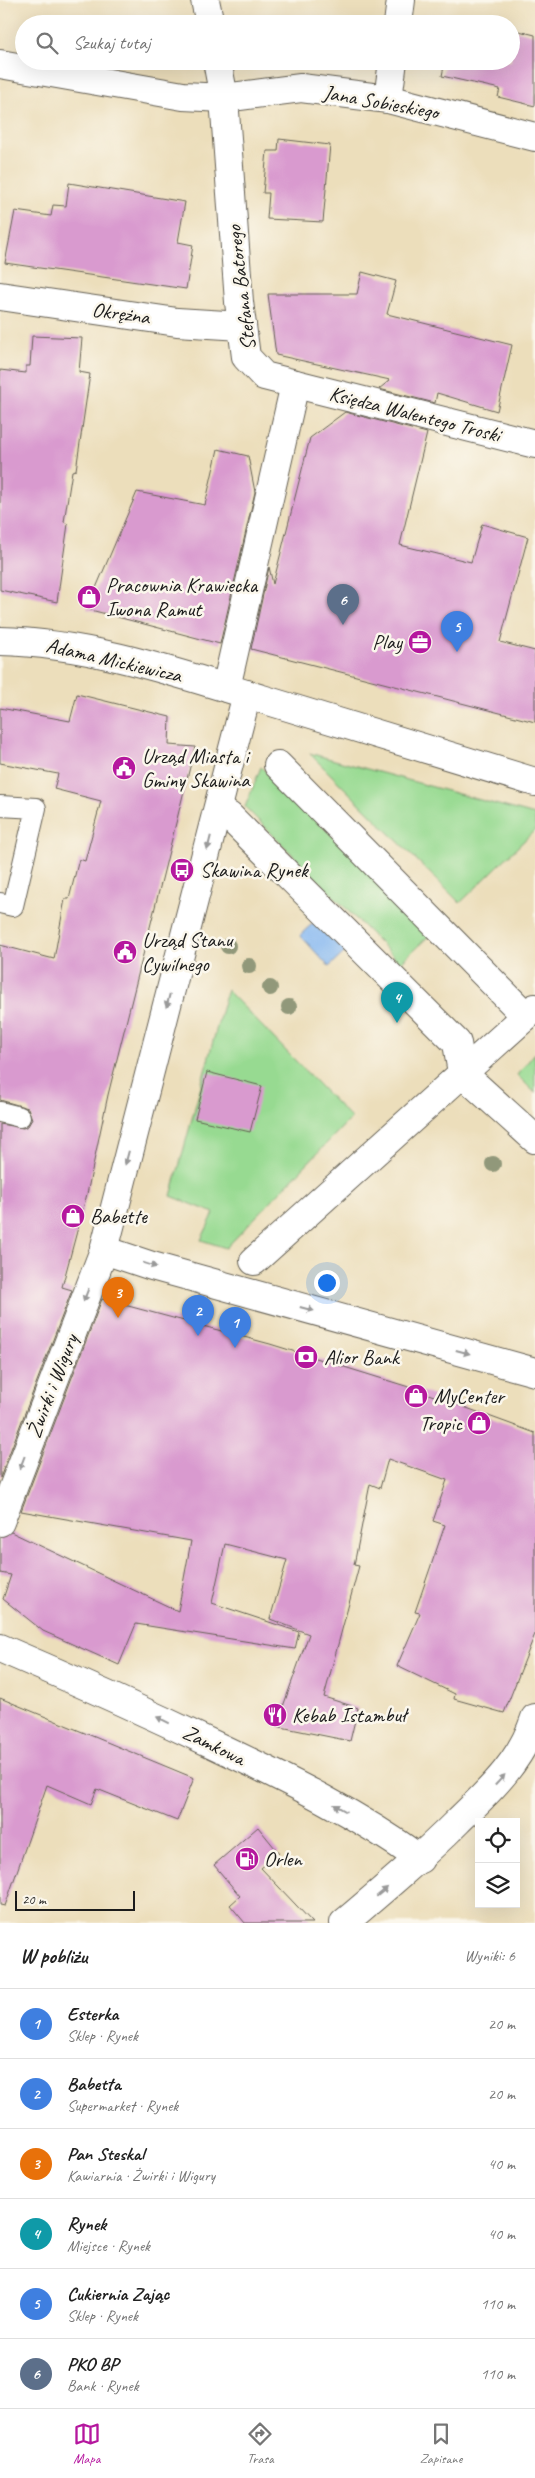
<!DOCTYPE html>
<html lang="pl">
<meta charset="utf-8">
<style>
:root{--surface:#fff;--page:#f6f6f6;--text:#222;--muted:#767676;--line:#e0e0e0;--accent:#b5179e}
body{margin:0;font-family:Caveat,sans-serif;background:var(--page);color:var(--text)}
.controls{position:absolute;right:15px;bottom:15px;display:grid;overflow:hidden;border-radius:0px;box-shadow:0 5px 20px #0002}
.controls button{width:45px;height:45px;display:grid;place-items:center;padding:0;border:0;border-bottom:1px solid var(--line);background:var(--surface);color:var(--text);font:25px sans-serif}
.scale{position:absolute;left:15px;bottom:12px;width:120px;box-sizing:border-box;padding-left:5px;border:2px solid #1c1c1c;border-top:0;font-size:14px;line-height:18px;white-space:nowrap;color:#1c1c1c;-webkit-text-stroke:4px #fbf7ec;paint-order:stroke}
.you{position:absolute;left:326px;top:1282px;width:18px;height:18px;margin:-12px;border:4px solid #fff;border-radius:50%;background:#1a73e8;box-shadow:0 0 0 8px #1a73e833}
.badge{display:grid;place-items:center;width:32px;height:32px;border-radius:50%;background:var(--accent);color:#fff;font-size:16px;font-weight:700}
.pin{position:absolute;translate:-50% -41px;filter:drop-shadow(0 1px 2px #0008)}
.pin::after{content:'';position:absolute;top:26px;width:18px;height:15px;background:inherit;clip-path:polygon(0 0,100% 0,50% 100%)}
.list{margin:0;padding:0;list-style:none}
h2{display:flex;justify-content:space-between;align-items:center;height:65px;margin:0;padding:0 20px;font-size:21px}
h2 small{font-size:16px;font-weight:400;color:var(--muted)}
.list li{display:grid;grid-template-columns:32px 1fr auto;gap:15px;align-items:center;box-sizing:border-box;height:70px;padding:0 20px;border-top:1px solid var(--line)}
.list b{display:block;font-size:19px;white-space:nowrap}
.list p{margin:0;font-size:16px;white-space:nowrap;color:var(--muted)}
.list em{font-size:16px;font-style:normal;color:var(--muted)}
.icon{flex:none;width:28px;height:28px;fill:none;stroke:currentColor;stroke-width:2;stroke-linecap:round;stroke-linejoin:round}
.map{position:relative;flex:none;width:535px;height:1923px;overflow:hidden}
.search{position:absolute;background:var(--surface);box-shadow:0 5px 20px #0002;left:15px;right:15px;top:15px;height:55px;display:flex;align-items:center;gap:12px;box-sizing:border-box;padding:0 18px;border-radius:28px;color:var(--muted);font-size:19px}
.sheet{height:485px;background:var(--surface)}
nav{display:flex;justify-content:space-around;align-items:center;box-sizing:border-box;height:70px;border-top:1px solid var(--line);background:var(--surface);font-size:14px;color:var(--muted)}
nav a{display:grid;justify-items:center;gap:2px}
nav .on{color:var(--accent)}
.map>svg:first-child{display:block}
.green{fill:#97da91;stroke:#5a7b56}
.water{fill:#84b7f1;stroke:#506a86}
.building{fill:#d99acf}
.lines{fill:none;stroke-linecap:round;stroke-linejoin:round}
.lane-casing{stroke:#656054;stroke-width:22}
.street-casing{stroke:#656054;stroke-width:30}
.secondary-casing{stroke:#656054;stroke-width:30}
.lane{stroke:#fff;stroke-width:20}
.street{stroke:#fff;stroke-width:28}
.secondary{stroke:#fff;stroke-width:28}
.tree{fill:#91987a}
.oneway{fill:#999}
.labels{text-anchor:middle;stroke-width:5;stroke-linejoin:round;paint-order:stroke}
.street-label{font-size:21px;fill:#1c1c1c;stroke:#fbf7ec}
.poi-label{font-size:21px;fill:#1c1c1c;stroke:#fbf7ec;text-anchor:start}
</style>
<div class="map">
<svg width="535" height="1923" viewBox="0 0 535 1923">
<rect width="100%" height="100%" fill="#fbf7ec"/>
<filter id="ink" filterUnits="userSpaceOnUse"><feTurbulence type="fractalNoise" baseFrequency=".02" numOctaves="2"/><feDisplacementMap in="SourceGraphic" scale="10" xChannelSelector="R" yChannelSelector="G"/><feConvolveMatrix kernelMatrix="1 2 1 2 8 2 1 2 1" color-interpolation-filters="sRGB"/></filter>
<filter id="wash" filterUnits="userSpaceOnUse"><feTurbulence type="fractalNoise" baseFrequency=".0096" numOctaves="4" result="noise"/><feDisplacementMap in="SourceGraphic" scale="20" xChannelSelector="R" yChannelSelector="G"/><feGaussianBlur stdDeviation="1.12" result="paint"/><feColorMatrix in="noise" values="0 0 0 0 0 0 0 0 0 0 0 0 0 0 0 0 0 1.4 0 .05"/><feComposite in="paint" operator="in"/></filter>
<g filter="url(#wash)">
<rect width="100%" height="100%" fill="#ecdebb"/>
<g class="green">
<path d="M309,753l226,62v15l-75,73z"/>
<path d="M261,767l172,165 -33,31 -155,-156z"/>
<path d="M227,990l124,128 -125,130 -25,-8 13,-27 -43,-17z"/>
<path d="M535,1053v40l-18,-18z"/>
</g>
<path class="water" d="M326,911l30,31 -27,25 -29,-32z"/>
<g id="blocks">
<g class="building">
<path d="M456,16l32,8h-34z"/>
<path d="M511,29l24,6v71l-37,-9 2,-8 -58,-13 3,-15h66z"/>
<path d="M279,139l51,6 -7,77 -56,-3 2,-26h-6l4,-42h11z"/>
<path d="M69,183l116,19 -7,40 15,3 -7,44 -181,-26 10,-52 36,5 2,-11 13,1z"/>
<path d="M362,272l34,9 -9,33 125,31 -15,66 -60,-18 -2,10 -56,-14 11,-9 -114,-25 -8,-61h89z"/>
<path d="M32,336l50,2 -3,34 11,2 -14,96 -4,1 -8,51 4,2 -11,78 -57,-12v-220l26,3v-7h4z"/>
<path d="M345,412l82,21 -27,112 71,17 11,-38 46,13 -28,105 35,9v71l-284,-73 18,-82 4,17 37,-146z"/>
<path d="M218,449l30,7 7,36 -35,152 -133,-35 50,-117 68,13z"/>
<path d="M77,694l93,23 -1,28 26,2 -87,348 -21,99 -25,93 10,3 -72,188v-354l23,4 5,-2 4,-7 -4,-11 -28,-8v-155l54,14 11,-60h4l10,-40 6,2 16,-60 -47,-12 4,-15 -58,-11v-55l70,13z"/>
<path d="M207,1072l55,14 -12,46 -55,-13z"/>
<path d="M102,1299l168,45 142,44 123,45v201l-31,79 -50,-14 1,-5 -58,-28 23,-53 -5,-1 30,-87 -12,-4 14,-41 -59,-21 -8,29 -10,-4 -16,81 5,1 -35,131 34,11 -8,33 -74,-15 33,-92 -39,-15 17,-59 -62,-16 -13,59 87,29 -4,17 -159,-25 -17,41 -76,-34 -40,-32 8,-24 -11,-2v-36l11,-5 167,79 13,-70 -170,-30z"/>
<path d="M0,1698l194,80 -17,43 -80,-32 -6,15 -44,-19 -42,121 -5,-1z"/>
<path d="M258,1827l21,26 -18,15 52,55h-68l-15,-18 10,-9 -26,-31z"/>
</g>
</g>
</g>
<g filter="url(#ink)">
<use href="#blocks" fill-opacity="0" stroke="#656054" stroke-width="1"/>
<g class="lines">
<g class="lane-casing">
<g id="lane">
<path d="M0,806l36,2 -23,98 -13,-3"/>
<path d="M0,1112l20,5"/>
</g>
</g>
<g class="street-casing">
<g id="street">
<path d="M205,0l5,24"/>
<path d="M398,24l3,-24"/>
<path d="M217,61l7,37 15,204 7,55 18,19 271,68"/>
<path d="M0,64l183,32 41,2 77,-10 87,11 147,38"/>
<path d="M388,99l5,-38"/>
<path d="M0,296l177,26 65,4"/>
<path d="M226,688l69,-304"/>
<path d="M278,765l248,251"/>
<path d="M229,816l228,227 5,30 73,66"/>
<path d="M104,1250l48,16 383,106"/>
<path d="M254,1261l281,-253"/>
<path d="M0,1522l104,-272 143,-556"/>
<path d="M0,1648c75,32 148,65 221,100 69,33 137,66 199,111"/>
<path d="M344,1923c39,-33 78,-66 114,-102 32,-31 63,-59 77,-103"/>
</g>
</g>
<g class="secondary-casing">
<path id="secondary" d="M0,641c90,2 177,32 262,58 91,28 182,56 273,83"/>
</g>
<use href="#lane" class="lane"/>
<use href="#street" class="street"/>
<use href="#secondary" class="secondary"/>
</g>
<g class="tree">
<circle cx="228" cy="946" r="8"/>
<circle cx="249" cy="966" r="8"/>
<circle cx="270" cy="988" r="8"/>
<circle cx="289" cy="1007" r="8"/>
<circle cx="493" cy="1164" r="8"/>
</g>
<defs><path id="oneway-solid" d="M-6-.8H1V-3.2L6.5 0L1 3.2V.8H-6Z" transform="scale(1.25)"/></defs>
<g class="oneway">
<use href="#oneway-solid" transform="translate(209 843) rotate(104)"/>
<use href="#oneway-solid" transform="translate(168 1001) rotate(104)"/>
<use href="#oneway-solid" transform="translate(127 1158) rotate(105)"/>
<use href="#oneway-solid" transform="translate(150 1265) rotate(17)"/>
<use href="#oneway-solid" transform="translate(86 1295) rotate(111)"/>
<use href="#oneway-solid" transform="translate(307 1309) rotate(15)"/>
<use href="#oneway-solid" transform="translate(463 1352) rotate(15)"/>
<use href="#oneway-solid" transform="translate(22 1463) rotate(111)"/>
<use href="#oneway-solid" transform="translate(163 1720) rotate(-154)"/>
<use href="#oneway-solid" transform="translate(500 1780) rotate(-47)"/>
<use href="#oneway-solid" transform="translate(340 1808) rotate(-150)"/>
<use href="#oneway-solid" transform="translate(382 1892) rotate(-40)"/>
</g>
</g>
<defs>
<g id="shop-disc" transform="scale(1.25)"><circle r="9.5" fill="#b5179e" stroke="#fbf7ec"/><path d="M-5-2.5h2.3a2.7 3.5 0 0 1 5.4 0H5L5.5 6h-11ZM-1.5-2.5h3a1.5 2.3 0 0 0-3 0Z" fill="#fff"/></g>
<g id="office-disc" transform="scale(1.25)"><circle r="9.5" fill="#b5179e" stroke="#fbf7ec"/><path d="M-6-3h4V-5.5h4V-3h4V5H-6ZM-1-4.5V-3h2v-1.5ZM-6 0V1H6V0Z" fill="#fff"/></g>
<g id="civic-disc" transform="scale(1.25)"><circle r="9.5" fill="#b5179e" stroke="#fbf7ec"/><path d="M-.6-6.5H3V-4.5H.6V-3L4-1V1h2V6H-6V1h2V-1L-.6-3ZM-1.2 2.5V6h2.4V2.5Z" fill="#fff"/></g>
<g id="bus-disc" transform="scale(1.25)"><circle r="9.5" fill="#b5179e" stroke="#fbf7ec"/><path d="M-5-6H5V4H4V6H2V4H-2V6H-4V4H-5ZM-3.5-4V0h7V-4ZM-3.5 1.2v1.5H-2V1.2ZM2 1.2v1.5H3.5V1.2Z" fill="#fff"/></g>
<g id="bank-disc" transform="scale(1.25)"><circle r="9.5" fill="#b5179e" stroke="#fbf7ec"/><path d="M-6-4H6V4H-6ZM0-2.3a2.3 2.3 0 1 0 0 4.6a2.3 2.3 0 1 0 0-4.6Z" fill="#fff"/></g>
<g id="restaurant-disc" transform="scale(1.25)"><circle r="9.5" fill="#b5179e" stroke="#fbf7ec"/><path d="M-5-6h1v4h1v-4h1v4h1v-4h1v5L-1.5 .5V6h-2V.5L-5-1ZM5-6V6H3V1.5H1.5Q1.5-4 5-6Z" fill="#fff"/></g>
<g id="fuel-disc" transform="scale(1.25)"><circle r="9.5" fill="#b5179e" stroke="#fbf7ec"/><path d="M-5.5-6h7V0h2V4h1.3V-2.5L3-4.5l.8-.8L6-3V5H2.5V1h-1V6h-7ZM-4.2-4.7v3.2H.2V-4.7Z" fill="#fff"/></g>
</defs>
<g fill-rule="evenodd">
<use href="#shop-disc" x="89" y="597"/>
<use href="#office-disc" x="420" y="642"/>
<use href="#civic-disc" x="124" y="768"/>
<use href="#bus-disc" x="182" y="870"/>
<use href="#civic-disc" x="125" y="952"/>
<use href="#shop-disc" x="73" y="1216"/>
<use href="#bank-disc" x="306" y="1357"/>
<use href="#shop-disc" x="416" y="1396"/>
<use href="#shop-disc" x="479" y="1423"/>
<use href="#restaurant-disc" x="275" y="1715"/>
<use href="#fuel-disc" x="247" y="1859"/>
</g>
<g class="labels">
<g class="street-label">
<text transform="translate(381 102) rotate(10)" y="7">Jana Sobieskiego</text>
<text transform="translate(241 288) rotate(-97)" y="7">Stefana Batorego</text>
<text transform="translate(121 313) rotate(8)" y="7">Okrężna</text>
<text transform="translate(415 414) rotate(14)" y="7">Księdza Walentego Troski</text>
<text transform="translate(114 660) rotate(13)" y="7">Adama Mickiewicza</text>
<text transform="translate(52 1386) rotate(-69)" y="7">Żwirki i Wigury</text>
<text transform="translate(214 1745) rotate(26)" y="7">Zamkowa</text>
</g>
<g class="poi-label">
<text x="106" y="592">Pracownia Krawiecka<tspan x="106" dy="24">Iwona Ramut</tspan></text>
<text x="402" y="649" text-anchor="end">Play</text>
<text x="142" y="763">Urząd Miasta i<tspan x="142" dy="24">Gminy Skawina</tspan></text>
<text x="200" y="877">Skawina Rynek</text>
<text x="142" y="947">Urząd Stanu<tspan x="142" dy="24">Cywilnego</tspan></text>
<text x="90" y="1223">Babette</text>
<text x="324" y="1364">Alior Bank</text>
<text x="434" y="1403">MyCenter</text>
<text x="462" y="1430" text-anchor="end">Tropic</text>
<text x="292" y="1722">Kebab Istambuł</text>
<text x="264" y="1866">Orlen</text>
</g>
</g>
</svg>
<div class="controls">
<button><svg class="icon" aria-label="locate" viewBox="0 0 24 24"><circle cx="12" cy="12" r="6"/><path d="M12 2v4M12 18v4M2 12h4M18 12h4"/></svg></button>
<button><svg class="icon" aria-label="layers" viewBox="0 0 24 24"><path d="M12 4l9 5-9 5-9-5zM3 14l9 5 9-5"/></svg></button>
</div>
<div class="scale">20 m</div>
<div class="you"></div>
<div class="pin badge" style="left:235px;top:1348px;background:#3f7fe0">1</div>
<div class="pin badge" style="left:198px;top:1336px;background:#3f7fe0">2</div>
<div class="pin badge" style="left:118px;top:1318px;background:#e8710a">3</div>
<div class="pin badge" style="left:397px;top:1023px;background:#0f9aa8">4</div>
<div class="pin badge" style="left:457px;top:652px;background:#3f7fe0">5</div>
<div class="pin badge" style="left:343px;top:625px;background:#5c6f8a">6</div>
<div class="search"><svg class="icon" aria-label="search" viewBox="0 0 24 24"><circle cx="10" cy="10" r="6"/><path d="M15 15l6 6"/></svg>Szukaj tutaj</div>
</div>
<section class="sheet">
<h2>W pobliżu<small>Wyniki: 6</small></h2>
<ul class="list">
<li><span class="badge" style="background:#3f7fe0">1</span><div><b>Esterka</b><p>Sklep · Rynek</p></div><em>20 m</em></li>
<li><span class="badge" style="background:#3f7fe0">2</span><div><b>Babetta</b><p>Supermarket · Rynek</p></div><em>20 m</em></li>
<li><span class="badge" style="background:#e8710a">3</span><div><b>Pan Steskal</b><p>Kawiarnia · Żwirki i Wigury</p></div><em>40 m</em></li>
<li><span class="badge" style="background:#0f9aa8">4</span><div><b>Rynek</b><p>Miejsce · Rynek</p></div><em>40 m</em></li>
<li><span class="badge" style="background:#3f7fe0">5</span><div><b>Cukiernia Zając</b><p>Sklep · Rynek</p></div><em>110 m</em></li>
<li><span class="badge" style="background:#5c6f8a">6</span><div><b>PKO BP</b><p>Bank · Rynek</p></div><em>110 m</em></li>
</ul>
</section>
<nav>
<a class="on"><svg class="icon" aria-label="map" viewBox="0 0 24 24"><path d="M3 6l6-2 6 2 6-2v14l-6 2-6-2-6 2zM9 4v14M15 6v14"/></svg>Mapa</a>
<a><svg class="icon" aria-label="directions" viewBox="0 0 24 24"><path d="M12 3l9 9-9 9-9-9zM9 14v-3h6M13 9l2 2-2 2"/></svg>Trasa</a>
<a><svg class="icon" aria-label="saved" viewBox="0 0 24 24"><path d="M7 4h10v16l-5-4-5 4z"/></svg>Zapisane</a>
</nav>
